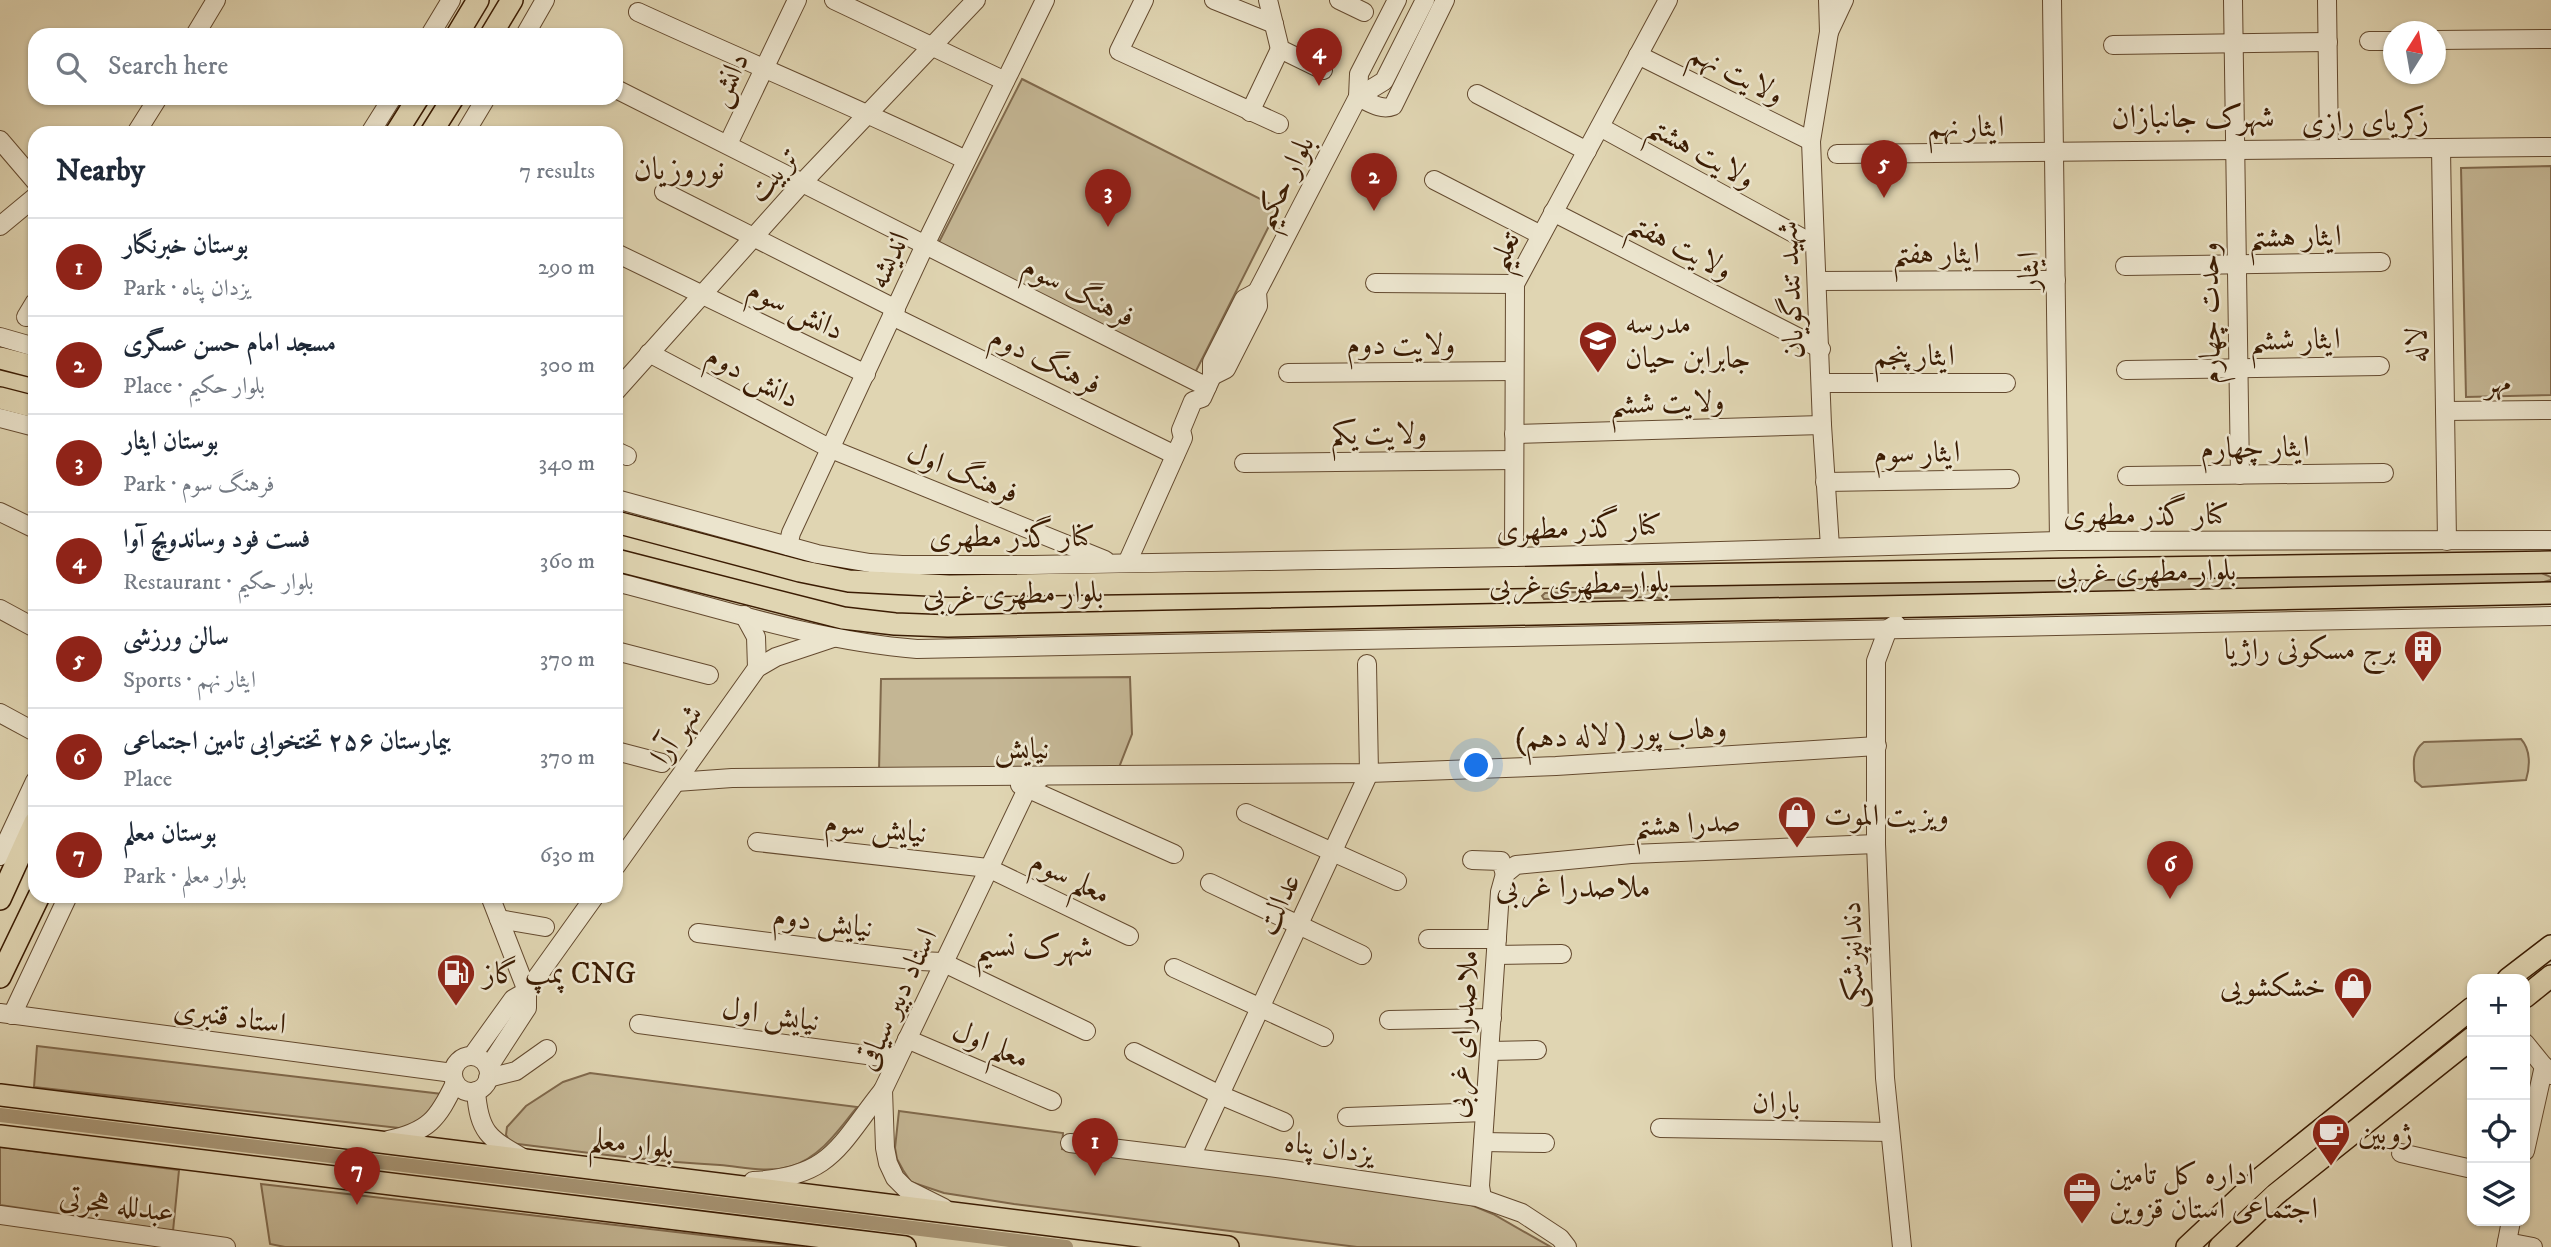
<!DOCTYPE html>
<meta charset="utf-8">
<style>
:root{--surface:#fff;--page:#f2f2f3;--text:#1f2937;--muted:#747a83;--line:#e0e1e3;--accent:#8f2418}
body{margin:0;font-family:"IM FELL DW Pica",Amiri,serif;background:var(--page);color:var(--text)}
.controls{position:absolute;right:21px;bottom:21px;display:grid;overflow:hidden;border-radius:14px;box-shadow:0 2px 5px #0004}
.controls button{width:63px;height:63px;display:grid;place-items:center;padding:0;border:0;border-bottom:2px solid var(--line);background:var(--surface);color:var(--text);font:35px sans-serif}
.compass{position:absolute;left:2383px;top:21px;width:63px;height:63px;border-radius:50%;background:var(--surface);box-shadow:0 2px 5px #0004;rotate:11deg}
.you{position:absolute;left:1477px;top:766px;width:24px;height:24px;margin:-18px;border:5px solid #fff;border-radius:50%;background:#1a73e8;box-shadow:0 0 0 10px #1a73e833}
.badge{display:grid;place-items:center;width:46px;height:46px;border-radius:50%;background:var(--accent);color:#fff;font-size:23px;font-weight:700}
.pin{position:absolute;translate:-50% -58px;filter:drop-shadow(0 2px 4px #0008)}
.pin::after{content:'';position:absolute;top:37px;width:24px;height:21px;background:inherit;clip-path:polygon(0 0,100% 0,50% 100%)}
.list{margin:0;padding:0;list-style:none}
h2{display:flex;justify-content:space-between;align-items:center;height:91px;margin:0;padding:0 28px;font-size:30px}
h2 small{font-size:23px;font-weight:400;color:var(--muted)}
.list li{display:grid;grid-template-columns:46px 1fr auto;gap:21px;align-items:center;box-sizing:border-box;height:98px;padding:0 28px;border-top:2px solid var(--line)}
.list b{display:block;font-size:26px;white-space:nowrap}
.list p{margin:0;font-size:23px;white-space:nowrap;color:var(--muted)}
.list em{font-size:23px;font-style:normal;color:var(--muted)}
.icon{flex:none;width:38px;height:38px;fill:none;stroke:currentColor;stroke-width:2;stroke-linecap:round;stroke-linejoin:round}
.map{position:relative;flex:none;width:2551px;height:1247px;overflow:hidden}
.search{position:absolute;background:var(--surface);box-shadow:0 2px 5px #0004;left:28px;top:28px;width:595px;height:77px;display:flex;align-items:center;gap:18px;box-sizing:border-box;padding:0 24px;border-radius:21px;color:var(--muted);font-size:26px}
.panel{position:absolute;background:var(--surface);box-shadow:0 2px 5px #0004;left:28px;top:126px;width:595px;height:777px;border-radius:21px}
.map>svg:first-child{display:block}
.green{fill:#c4b694;stroke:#80694c;stroke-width:2}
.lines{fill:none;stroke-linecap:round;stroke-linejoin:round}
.canal{stroke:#a89676;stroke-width:14}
.minor-casing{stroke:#644a2f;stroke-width:20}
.major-casing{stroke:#3b1c03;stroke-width:24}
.minor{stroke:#ebe4cd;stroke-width:18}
.major{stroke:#e0d5b2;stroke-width:21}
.labels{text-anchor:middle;stroke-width:5;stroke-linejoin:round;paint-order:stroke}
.street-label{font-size:30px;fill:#3b1c03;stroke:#ebe4cd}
.poi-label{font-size:30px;fill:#3b1c03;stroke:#ebe4cd;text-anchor:start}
.neighbourhood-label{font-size:32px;fill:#3b1c03;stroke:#ebe4cd}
</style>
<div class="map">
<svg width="2551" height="1247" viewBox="0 0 2551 1247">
<rect width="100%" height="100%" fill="#e0d5b2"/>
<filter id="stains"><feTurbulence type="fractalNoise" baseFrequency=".00286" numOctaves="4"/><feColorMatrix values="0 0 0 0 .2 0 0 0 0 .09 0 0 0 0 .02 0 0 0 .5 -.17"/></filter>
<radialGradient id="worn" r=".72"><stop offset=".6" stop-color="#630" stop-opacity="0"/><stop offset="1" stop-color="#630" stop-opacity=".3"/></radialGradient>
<g class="green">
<path d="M1022,79l256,129 -84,167 -257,-129z"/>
<path d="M2551,166v229l-85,2 -5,-229z"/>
<path d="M2539,572l12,5v3l-15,4 -858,19 -23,-6 -111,2 -2,-3 3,-3 109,-3 23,-7z"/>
<path d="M1130,677l2,57 -14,36 -239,1 2,-92z"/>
<path d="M2521,739c10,11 9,28 5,41l-104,7 -7,-6c-1,-15 -5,-28 9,-39z"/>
<path d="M37,1046l405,48 5,9 -39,26 -374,-42z"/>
<path d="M590,1073l267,34c-18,23 -38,52 -68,60 -23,6 -46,0 -69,-2 -70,-4 -139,-13 -209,-22l-5,-8 1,-8 19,-21 37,-24z"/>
<path d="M899,1111l164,22 -1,16 167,20 235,33 29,12 58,33h-194l-343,-43 -70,-11 -33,-11 -8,-12 -6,-11 -2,-11z"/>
<path d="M0,1147l179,23 -6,61 -173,-26z"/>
<path d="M261,1184l544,63h-520l-15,-3z"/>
</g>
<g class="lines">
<path class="canal" d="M0,1115l1066,132"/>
<g class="minor-casing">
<g id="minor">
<path d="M834,0l171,81"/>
<path d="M1144,0l-25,51 160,73"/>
<path d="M1214,0l60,24"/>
<path d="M1268,0l12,49 43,21"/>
<path d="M1339,0l25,12"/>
<path d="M1828,0l1,32 15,-32"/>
<path d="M2052,0l7,541"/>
<path d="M2233,0l7,475"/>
<path d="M2327,0l2,149"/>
<path d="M638,12c109,50 220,96 328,148"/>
<path d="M1829,32l-18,109 11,284 8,122"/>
<path d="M195,35l21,-35"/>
<path d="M430,35l21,-35"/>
<path d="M525,35l20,-35"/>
<path d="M2436,40l115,-1"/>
<path d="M2369,41h25"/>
<path d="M2113,45l215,-3"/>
<path d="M1638,55l173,86"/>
<path d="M616,89l591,298"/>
<path d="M1477,94l110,57"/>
<path d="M1358,97c11,5 23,14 35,9l52,-106"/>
<path d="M1358,97l26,-16 41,-81"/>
<path d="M1250,112l30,-63"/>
<path d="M1600,127l215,118"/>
<path d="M136,133l22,-35"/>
<path d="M370,133l22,-35"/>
<path d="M465,133l21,-35"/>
<path d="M0,140l35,41"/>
<path d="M728,144l69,-144"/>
<path d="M2441,148l6,393"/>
<path d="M1837,154l714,-7"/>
<path d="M1434,180l107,55"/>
<path d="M664,192l232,117"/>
<path d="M1553,212l268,137"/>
<path d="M0,226l35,-29"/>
<path d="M616,253l250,121"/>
<path d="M2125,266l256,-4"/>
<path d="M1817,281l239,-1"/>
<path d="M1375,283l140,1"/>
<path d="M892,316l283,139"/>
<path d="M26,317l9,-15"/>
<path d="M0,337l35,10"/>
<path d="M649,353l182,96 274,111"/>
<path d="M2126,370l254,-4"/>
<path d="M1288,373l226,-2"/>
<path d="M1212,376l14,-7 32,-63 -1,-14 101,-195 1,-23 38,-74"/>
<path d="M1822,383h184"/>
<path d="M616,391l187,-209 173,-182"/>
<path d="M2445,411l106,-1"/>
<path d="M0,418l35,9"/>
<path d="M1514,434l308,-9"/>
<path d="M616,451l11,5"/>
<path d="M1244,463l270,-3"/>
<path d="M2127,476l257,-3"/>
<path d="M1825,482l185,-3"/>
<path d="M616,499l201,55 53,9 32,2h130l482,-8 545,-16 492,-1"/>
<path d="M0,512l35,17"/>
<path d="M788,546l3,-13 134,-288 120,-245"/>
<path d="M1514,557l1,-273 153,-284"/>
<path d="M1127,563l56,-125 -2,-8 12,-29 9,-3 10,-22v-14l32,-63 13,-7"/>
<path d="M616,582c99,25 199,59 301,67l1634,-33"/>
<path d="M0,609l35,19"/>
<path d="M744,615l12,22 1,31"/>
<path d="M1896,624l-8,5 -12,32v183l9,234 17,169"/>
<path d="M616,651l93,24"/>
<path d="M0,713l35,19"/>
<path d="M616,751l46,12"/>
<path d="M676,782l56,-4 637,-5 187,-7 321,-20"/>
<path d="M1020,785l154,69"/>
<path d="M1246,813l151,68"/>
<path d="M757,842l231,26 141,68"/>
<path d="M0,856l35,-75"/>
<path d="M1472,860l29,1 4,13"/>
<path d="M616,866l141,-198 19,-11 57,-19"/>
<path d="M1505,874l11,-9 115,-11 245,-10"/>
<path d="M1210,883l152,72"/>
<path d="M499,919l46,8"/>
<path d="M698,933l222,28 22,1 144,69"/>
<path d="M1428,939h69"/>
<path d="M1496,955l66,-1"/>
<path d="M1174,968l150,69"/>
<path d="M0,1013l453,60"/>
<path d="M12,1015l56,-119"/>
<path d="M1389,1020l103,-2"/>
<path d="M639,1024l257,35"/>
<path d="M907,1039l145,62"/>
<path d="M2525,1043l26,32"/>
<path d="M1490,1051l47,-1"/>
<path d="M1134,1052l86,43 64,27"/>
<path d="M472,1056l41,-57 14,-8 68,-95"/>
<circle cx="471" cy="1074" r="18"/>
<path d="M488,1068l39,-60v-17l-37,-95"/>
<path d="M488,1078l28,-7 31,-22"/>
<path d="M476,1091c3,41 12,47 47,67"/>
<path d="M1347,1117l138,-5"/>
<path d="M1660,1128l230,4"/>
<path d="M388,1140c40,-8 50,-21 67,-57"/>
<path d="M1483,1142l62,1"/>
<path d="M1070,1143l214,26 193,28 45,16 38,25 7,9"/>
<path d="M2525,1151l19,-85"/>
<path d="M2401,1153l71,16"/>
<path d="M1191,1157l178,-384 -2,-109"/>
<path d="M753,1181c79,-4 86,-36 130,-91"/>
<path d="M1482,1198l-2,-12 20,-294 5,-18"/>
<path d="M944,1208l-38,-19 -11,-11 -7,-15 -3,-15 -2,-58 144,-301 16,-13"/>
<path d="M0,1215l226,32"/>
<path d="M2507,1242l26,5"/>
<path d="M2506,1247l5,-26"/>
</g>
</g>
<g class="major-casing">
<g id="major">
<path d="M457,35l21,-35"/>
<path d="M491,35l21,-35"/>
<path d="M396,133l22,-35"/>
<path d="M431,133l22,-35"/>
<path d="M0,358l35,9"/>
<path d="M0,398l35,9"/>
<path d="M616,522l184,49 49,10 100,5 1602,-24"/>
<path d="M616,560l227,58 52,6 53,2 1603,-33"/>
<path d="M0,899l35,-77"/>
<path d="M0,977l39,-81"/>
<path d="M2508,979l43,-33"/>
<path d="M2525,997l26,-21"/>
<path d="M0,1095l1228,152"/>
<path d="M0,1136l905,111"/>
<path d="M2187,1247l75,-70 210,-169"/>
<path d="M2220,1247l55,-52 197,-157"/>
</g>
</g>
<use href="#minor" class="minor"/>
<use href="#major" class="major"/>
</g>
<defs>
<g id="school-pin" transform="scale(2.0125)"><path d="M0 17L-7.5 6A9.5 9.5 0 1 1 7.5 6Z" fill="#8f2418" stroke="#ebe4cd"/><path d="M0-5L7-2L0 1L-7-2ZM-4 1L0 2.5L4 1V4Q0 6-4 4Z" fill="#fff"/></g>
<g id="building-pin" transform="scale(2.0125)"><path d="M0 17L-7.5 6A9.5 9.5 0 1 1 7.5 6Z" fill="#8f2418" stroke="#ebe4cd"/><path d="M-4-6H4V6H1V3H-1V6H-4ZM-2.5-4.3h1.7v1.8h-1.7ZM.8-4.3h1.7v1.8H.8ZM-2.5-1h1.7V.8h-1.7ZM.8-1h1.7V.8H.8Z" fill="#fff"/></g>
<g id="shop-pin" transform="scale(2.0125)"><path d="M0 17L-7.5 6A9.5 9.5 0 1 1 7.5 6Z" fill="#8f2418" stroke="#ebe4cd"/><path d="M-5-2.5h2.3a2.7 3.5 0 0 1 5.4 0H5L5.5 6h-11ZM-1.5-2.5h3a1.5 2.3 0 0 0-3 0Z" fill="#fff"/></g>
<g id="fuel-pin" transform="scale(2.0125)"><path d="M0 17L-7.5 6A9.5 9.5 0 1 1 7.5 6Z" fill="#8f2418" stroke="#ebe4cd"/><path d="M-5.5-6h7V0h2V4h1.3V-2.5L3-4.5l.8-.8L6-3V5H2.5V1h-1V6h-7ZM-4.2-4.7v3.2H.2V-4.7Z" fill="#fff"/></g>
<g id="cafe-pin" transform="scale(2.0125)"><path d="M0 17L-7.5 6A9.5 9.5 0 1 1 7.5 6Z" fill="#8f2418" stroke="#ebe4cd"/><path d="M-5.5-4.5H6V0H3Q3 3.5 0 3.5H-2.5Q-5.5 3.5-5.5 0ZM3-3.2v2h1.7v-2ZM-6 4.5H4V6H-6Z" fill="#fff"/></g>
<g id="office-pin" transform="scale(2.0125)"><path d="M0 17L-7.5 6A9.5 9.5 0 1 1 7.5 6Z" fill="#8f2418" stroke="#ebe4cd"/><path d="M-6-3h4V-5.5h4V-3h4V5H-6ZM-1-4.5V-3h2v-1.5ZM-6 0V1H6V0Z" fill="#fff"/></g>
</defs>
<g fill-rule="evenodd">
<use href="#school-pin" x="1598" y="340"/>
<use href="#building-pin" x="2423" y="649"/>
<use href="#shop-pin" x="1797" y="815"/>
<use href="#fuel-pin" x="456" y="973"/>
<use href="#shop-pin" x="2353" y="986"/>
<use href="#cafe-pin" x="2331" y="1133"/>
<use href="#office-pin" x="2082" y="1191"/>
</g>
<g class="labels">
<g class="street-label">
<text transform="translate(1737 73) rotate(27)" y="10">ولایت نهم</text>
<text transform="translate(728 79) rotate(-64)" y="10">دانش</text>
<text transform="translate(2365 121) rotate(-1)" y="10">زکریای رازی</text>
<text x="1966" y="136">ایثار نهم</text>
<text transform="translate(1702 152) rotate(29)" y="10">ولایت هشتم</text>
<text transform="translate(773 174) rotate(-48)" y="10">تربیت</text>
<text transform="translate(1283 182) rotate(-63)" y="10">بلوار حکیم</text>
<text transform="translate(2295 236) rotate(-1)" y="10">ایثار هشتم</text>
<text transform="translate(1681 246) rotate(27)" y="10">ولایت هفتم</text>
<text transform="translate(1503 251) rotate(-66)" y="10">تعلیم</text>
<text x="1936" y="263">ایثار هفتم</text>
<text transform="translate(888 260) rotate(-65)" y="10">اندیشه</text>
<text transform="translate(2028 271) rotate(-91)" y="10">ایثار</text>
<text transform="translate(1790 290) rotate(-93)" y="10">شهید تندگویان</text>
<text transform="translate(1079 291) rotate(27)" y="10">فرهنگ سوم</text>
<text transform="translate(796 309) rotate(26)" y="10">دانش سوم</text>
<text transform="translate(2209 313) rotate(-91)" y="10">وحدت چهارم</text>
<text transform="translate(2295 339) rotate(-1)" y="10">ایثار ششم</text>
<text x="1401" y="354">ولایت دوم</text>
<text transform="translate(2416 345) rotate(-91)" y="10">لاله</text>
<text x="1914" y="365">ایثار پنجم</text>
<text transform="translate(1046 360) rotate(26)" y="10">فرهنگ دوم</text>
<text transform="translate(753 376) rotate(28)" y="10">دانش دوم</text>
<text transform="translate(2498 382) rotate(-1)" y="10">مهر</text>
<text transform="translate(1667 402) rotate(-2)" y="10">ولایت ششم</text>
<text transform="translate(1379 433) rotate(-1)" y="10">ولایت یکم</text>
<text transform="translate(2255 447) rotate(-1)" y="10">ایثار چهارم</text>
<text transform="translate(1917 452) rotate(-1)" y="10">ایثار سوم</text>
<text transform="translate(963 472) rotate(22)" y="10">فرهنگ اول</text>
<text x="2146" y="524">کنار گذر مطهری</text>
<text transform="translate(1579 527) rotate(-2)" y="10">کنار گذر مطهری</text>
<text x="1012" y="546">کنار گذر مطهری</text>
<text transform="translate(2146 571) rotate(-1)" y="10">بلوار مطهری غربی</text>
<text transform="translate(1579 583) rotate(-1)" y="10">بلوار مطهری غربی</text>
<text transform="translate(1013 593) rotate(-1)" y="10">بلوار مطهری غربی</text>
<text transform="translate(1621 733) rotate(-3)" y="10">وهاب پور ( لاله دهم)</text>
<text transform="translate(676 734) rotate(-55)" y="10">شهر آرا</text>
<text x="1022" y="758">نيايش</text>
<text transform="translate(1687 823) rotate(-3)" y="10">صدرا هشتم</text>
<text transform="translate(876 827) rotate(6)" y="10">نیایش سوم</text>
<text transform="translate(1071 877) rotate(26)" y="10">معلم سوم</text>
<text transform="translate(1278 904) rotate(-65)" y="10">عدالت</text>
<text transform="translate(823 921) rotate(7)" y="10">نیایش دوم</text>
<text transform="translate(1852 955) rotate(-92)" y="10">دندانپزشکی</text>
<text transform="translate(896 999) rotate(-65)" y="10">استاد دبیر سیاقی</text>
<text transform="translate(771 1014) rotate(8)" y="10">نیایش اول</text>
<text transform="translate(230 1016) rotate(8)" y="10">استاد قنبری</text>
<text transform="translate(1462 1034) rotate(-86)" y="10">ملاصدرای غربی</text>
<text transform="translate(991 1044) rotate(23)" y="10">معلم اول</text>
<text transform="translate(1776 1102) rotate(1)" y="10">باران</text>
<text transform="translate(632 1143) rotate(7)" y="10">بلوار معلم</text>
<text transform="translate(1329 1147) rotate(8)" y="10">یزدان پناه</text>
<text transform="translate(117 1204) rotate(8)" y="10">عبدلله هجرتی</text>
</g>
<g class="poi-label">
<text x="1625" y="333">مدرسه<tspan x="1625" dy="34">جابرابن حیان</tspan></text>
<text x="2396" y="659" text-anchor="end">برج مسکونی راژیا</text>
<text x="1824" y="825">ویزیت الموت</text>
<text x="483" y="983">پمپ گاز CNG</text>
<text x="2326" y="996" text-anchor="end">خشکشویی</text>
<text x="2358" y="1143">ژوبین</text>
<text x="2109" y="1184">اداره کل تامین<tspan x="2109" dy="34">اجتماعی استان قزوین</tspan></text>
</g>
<g class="neighbourhood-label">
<text x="2193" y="127">شهرک جانبازان</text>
<text x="679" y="179">نوروزیان</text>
<text x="1573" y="897">ملاصدرا غربی</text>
<text x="1034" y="957">شهرک نسیم</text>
</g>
</g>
<rect width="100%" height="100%" filter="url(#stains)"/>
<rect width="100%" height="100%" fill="url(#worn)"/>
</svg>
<div class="controls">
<button>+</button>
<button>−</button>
<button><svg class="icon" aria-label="locate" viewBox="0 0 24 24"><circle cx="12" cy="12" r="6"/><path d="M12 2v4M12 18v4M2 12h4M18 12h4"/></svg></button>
<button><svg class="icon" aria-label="layers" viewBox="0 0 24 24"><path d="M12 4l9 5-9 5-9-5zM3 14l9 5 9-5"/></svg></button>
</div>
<svg class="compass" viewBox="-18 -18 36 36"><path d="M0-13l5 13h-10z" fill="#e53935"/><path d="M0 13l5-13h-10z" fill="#747a83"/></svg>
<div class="you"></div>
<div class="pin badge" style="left:1095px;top:1176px">1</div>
<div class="pin badge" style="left:1374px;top:211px">2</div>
<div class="pin badge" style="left:1108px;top:227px">3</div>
<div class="pin badge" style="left:1319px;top:86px">4</div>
<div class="pin badge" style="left:1884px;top:198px">5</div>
<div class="pin badge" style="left:2170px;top:899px">6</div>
<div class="pin badge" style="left:357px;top:1205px">7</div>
<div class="search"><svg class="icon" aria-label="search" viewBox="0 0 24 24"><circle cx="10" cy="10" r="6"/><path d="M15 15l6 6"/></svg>Search here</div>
<section class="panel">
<h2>Nearby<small>7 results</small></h2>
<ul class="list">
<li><span class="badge">1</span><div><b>بوستان خبرنگار</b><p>Park · یزدان پناه</p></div><em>290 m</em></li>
<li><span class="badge">2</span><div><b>مسجد امام حسن عسگری</b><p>Place · بلوار حکیم</p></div><em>300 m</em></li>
<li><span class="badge">3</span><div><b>بوستان ایثار</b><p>Park · فرهنگ سوم</p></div><em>340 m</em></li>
<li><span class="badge">4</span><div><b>فست فود وساندویچ آوا</b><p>Restaurant · بلوار حکیم</p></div><em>360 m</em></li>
<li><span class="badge">5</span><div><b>سالن ورزشی</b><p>Sports · ایثار نهم</p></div><em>370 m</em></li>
<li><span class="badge">6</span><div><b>بیمارستان ۲۵۶ تختخوابی تامین اجتماعی</b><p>Place</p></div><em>370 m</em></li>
<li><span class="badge">7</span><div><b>بوستان معلم</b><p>Park · بلوار معلم</p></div><em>630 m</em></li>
</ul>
</section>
</div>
